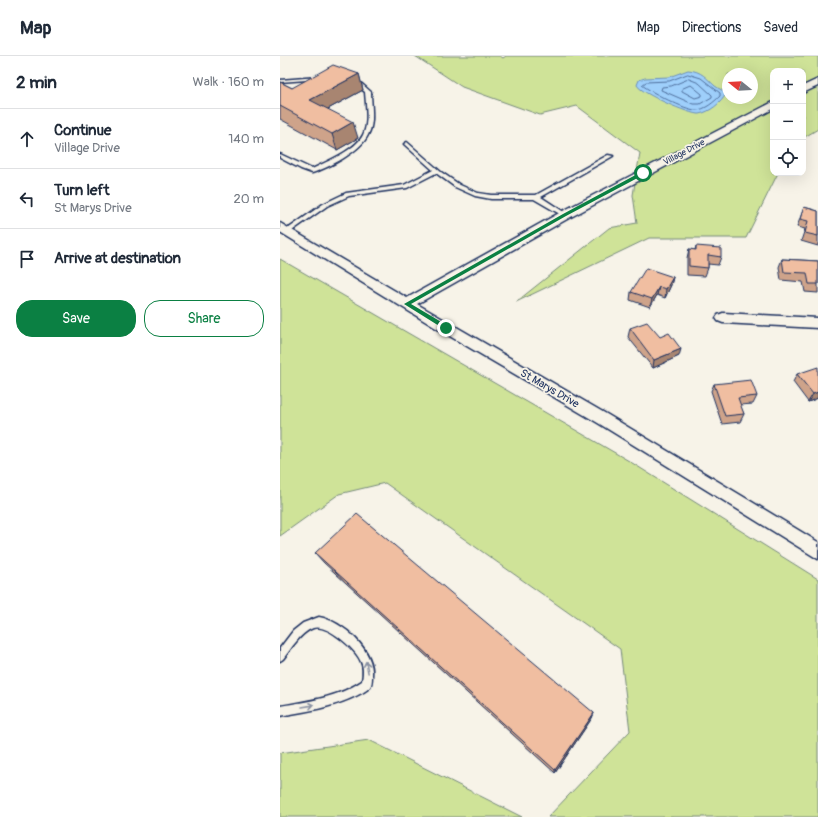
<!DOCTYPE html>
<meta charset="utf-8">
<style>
:root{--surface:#fff;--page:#f6f6f7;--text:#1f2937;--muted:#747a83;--line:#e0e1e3;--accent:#0b8043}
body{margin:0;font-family:Pangolin,sans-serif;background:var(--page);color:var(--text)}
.controls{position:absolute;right:12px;top:12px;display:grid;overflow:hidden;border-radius:8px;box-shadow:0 4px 16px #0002}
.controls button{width:36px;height:36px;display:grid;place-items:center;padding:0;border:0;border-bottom:1px solid var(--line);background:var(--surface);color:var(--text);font:20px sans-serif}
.compass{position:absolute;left:442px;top:12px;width:36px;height:36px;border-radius:50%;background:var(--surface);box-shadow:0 4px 16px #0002;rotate:288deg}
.stop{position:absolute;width:12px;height:12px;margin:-9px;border:3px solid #0b8043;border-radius:50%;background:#fff}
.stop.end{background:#0b8043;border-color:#fff;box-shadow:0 1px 4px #0008}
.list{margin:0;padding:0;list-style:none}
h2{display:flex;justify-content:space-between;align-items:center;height:52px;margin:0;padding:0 16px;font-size:17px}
h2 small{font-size:13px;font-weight:400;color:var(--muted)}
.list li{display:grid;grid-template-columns:26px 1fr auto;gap:12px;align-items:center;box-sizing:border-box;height:60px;padding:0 16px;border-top:1px solid var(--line)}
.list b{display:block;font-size:15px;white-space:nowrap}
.list p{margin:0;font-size:13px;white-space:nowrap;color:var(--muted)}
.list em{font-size:13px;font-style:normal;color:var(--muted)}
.actions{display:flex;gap:8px;padding:12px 16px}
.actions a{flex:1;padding:9px 0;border:1px solid var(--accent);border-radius:16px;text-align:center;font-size:14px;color:var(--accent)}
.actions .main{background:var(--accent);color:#fff}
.icon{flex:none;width:22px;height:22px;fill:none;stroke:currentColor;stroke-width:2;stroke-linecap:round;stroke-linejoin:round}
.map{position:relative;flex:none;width:538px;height:761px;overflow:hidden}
header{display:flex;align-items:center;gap:24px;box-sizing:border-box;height:56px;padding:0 20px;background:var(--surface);border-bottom:1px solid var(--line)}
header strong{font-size:19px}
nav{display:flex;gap:22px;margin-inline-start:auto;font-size:14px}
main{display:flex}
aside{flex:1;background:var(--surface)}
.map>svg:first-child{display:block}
.green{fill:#cfe398;stroke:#75897b;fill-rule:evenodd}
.water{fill:#9ecffb;stroke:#6a8fbc}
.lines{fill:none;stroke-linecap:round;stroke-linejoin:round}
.shore{stroke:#4f6f9d;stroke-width:1}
.lane-casing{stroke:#1b2f5e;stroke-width:3}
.street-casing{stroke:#1b2f5e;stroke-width:3}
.lane{fill:#f7f3e8;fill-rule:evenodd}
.street{fill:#f7f3e8;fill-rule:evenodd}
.wall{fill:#cea38a;stroke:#1b2f5e}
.shaded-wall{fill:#a88571;stroke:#1b2f5e}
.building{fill:#f0bea1;stroke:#1b2f5e}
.oneway{stroke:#8991a3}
.route{fill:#0b8043}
.labels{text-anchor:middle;stroke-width:3.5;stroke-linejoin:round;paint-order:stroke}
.far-street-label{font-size:9px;fill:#1b2f5e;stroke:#f7f3e8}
.street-label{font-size:11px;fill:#1b2f5e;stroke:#f7f3e8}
</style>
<header>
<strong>Map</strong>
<nav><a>Map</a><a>Directions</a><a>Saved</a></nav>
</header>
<main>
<aside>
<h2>2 min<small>Walk · 160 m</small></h2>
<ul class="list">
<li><svg class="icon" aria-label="ahead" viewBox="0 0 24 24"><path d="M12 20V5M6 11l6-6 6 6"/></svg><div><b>Continue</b><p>Village Drive</p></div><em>140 m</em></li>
<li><svg class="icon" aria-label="left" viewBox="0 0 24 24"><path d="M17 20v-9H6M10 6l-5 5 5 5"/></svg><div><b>Turn left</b><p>St Marys Drive</p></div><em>20 m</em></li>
<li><svg class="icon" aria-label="arrive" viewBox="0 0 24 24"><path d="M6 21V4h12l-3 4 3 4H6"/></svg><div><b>Arrive at destination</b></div></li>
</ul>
<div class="actions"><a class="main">Save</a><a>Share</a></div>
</aside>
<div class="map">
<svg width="538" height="761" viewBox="0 0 538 761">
<rect width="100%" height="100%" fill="#f7f3e8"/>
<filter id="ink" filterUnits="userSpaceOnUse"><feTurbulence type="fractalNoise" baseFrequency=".025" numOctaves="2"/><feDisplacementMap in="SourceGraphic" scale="8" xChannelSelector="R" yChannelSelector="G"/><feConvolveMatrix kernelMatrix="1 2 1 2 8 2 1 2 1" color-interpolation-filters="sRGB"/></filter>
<g filter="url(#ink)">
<g class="green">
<path d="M135,0h85l3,2 3,-2h312v73l-15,9v-67h-30v102h5l-32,65h-97l-133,64 93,-74 28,-5 -4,-28 7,-42 -63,-47 -37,9 -78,-28zM448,18h24v24h-24z"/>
<path d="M0,203l349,202 189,118v238h-270l82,-86 -10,-82 -235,-166 -46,11 -59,42z"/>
<path d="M89,684l153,77h-242v-64z"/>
</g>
<path class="water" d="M408,14c14,1 18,8 27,16 4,3 8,4 11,8 -5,9 -16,18 -27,20 -8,1 -59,-21 -62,-29l2,-5 6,-2 24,-1z"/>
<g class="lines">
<g class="shore">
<path d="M408,18l13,4 19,15v3c-6,6 -15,14 -24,14 -11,0 -45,-18 -54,-25l4,-3 23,-1z"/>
<path d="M409,23l10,4 13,12v2l-12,7h-7l-32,-14 1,-3 9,-1z"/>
<path d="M411,29l11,9v2l-7,2 -13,-7v-2z"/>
</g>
<g class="lane-casing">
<g id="lane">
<path d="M38,21l2,1v1l-40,3v-2z"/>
<path d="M71,25l11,3 9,8c0,13 4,31 -3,43 -7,16 -40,33 -56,38l-11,-4 -21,-11v-4l32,15c14,-7 44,-19 51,-34 6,-12 3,-29 2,-43l-7,-6 -7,-3z"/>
<path d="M127,86l34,30 19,13 18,8 13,2h45l72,-40 5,1 -72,41 26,17v2l-2,1 -31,-18h-43l-16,-3 -20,-9 -19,-14 -29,15 -58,8 -22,10 -38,27h-4v-2l38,-27 23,-11 58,-8 29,-15 -28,-25 -1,-1z"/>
<path d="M39,561c24,4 56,34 53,59 0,4 0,9 -3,12 -3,3 -9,6 -13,8 -24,12 -50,15 -76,20v-10c29,-5 57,-8 82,-25 1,-6 2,-13 -1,-19 -4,-12 -34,-39 -48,-34 -13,5 -22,21 -30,31l-3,2v-13l13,-17 10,-8z"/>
</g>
</g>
<g class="street-casing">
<g id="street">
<path d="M538,23v7l-15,7v-7z"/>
<path d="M493,46v7l-204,109 -152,86 191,111 210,127v17l-220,-136 -157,-92 -161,-99v-9l127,75 154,-86z"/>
<path d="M443,257l95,5v10l-95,-5 -5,-2 -2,-3 2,-3z"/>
</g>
</g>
<use href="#lane" class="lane"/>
<use href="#street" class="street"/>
</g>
<g class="wall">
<path d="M79,18l4,16 -35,19 30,29 -21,12 -57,-31v-37l12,6z"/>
<path d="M524,151l14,4v35l-17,-5 4,-12 -8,-2z"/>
<path d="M416,190l25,11 -3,8 -10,-1v4l-3,8 -18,-1v-17l2,-9 6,1z"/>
<path d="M502,203l36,2v32l-13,-1 -2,-10 -22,-2 -2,-13z"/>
<path d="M393,221l-2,8 -6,13 -8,-3 -7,12 -20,-7 1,-8z"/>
<path d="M350,272l49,28 -26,12 -25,-31z"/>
<path d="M517,318l21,24 -10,4 -15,-20z"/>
<path d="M434,328l43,12 -4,8 -13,1 4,9 -4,8 -18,2 -11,-33z"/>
<path d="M35,497l279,160 -2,5 -37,55 -231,-210z"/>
</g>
<g class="shaded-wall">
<path d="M79,18l4,16 -48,26 -5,-16z"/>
<path d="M73,66l5,16 -21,12 -5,-16z"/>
<path d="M393,221l-2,8 -6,13 1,-9z"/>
<path d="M379,231l-2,8 -7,12 2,-8z"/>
<path d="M401,293l-2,7 -26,12 1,-8z"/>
<path d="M538,336v6l-10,4 5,-8z"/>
<path d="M314,657l-2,5 -37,55v-3z"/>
</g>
<g class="building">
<path d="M53,9l26,9 -49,26 43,22 -21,12 -52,-28v-24l12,6z"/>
<path d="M524,151l14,4v25l-13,-3 3,-12 -8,-2z"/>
<path d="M416,190l25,2v9l-13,-2v13l-19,-2v-17l7,1z"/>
<path d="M502,203l36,2v23h-9l-2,-11 -23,-1z"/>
<path d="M366,212l27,9 -7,12 -7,-2 -7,12 -21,-7z"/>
<path d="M367,266l13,15 9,-4 12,16 -27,11 -24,-32z"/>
<path d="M538,311v25l-5,2 -16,-20z"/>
<path d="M471,324l6,16 -19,2 6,16 -19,2 -11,-32z"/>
<path d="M77,458l237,199 -39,57 -240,-217z"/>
</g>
<defs><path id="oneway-shaft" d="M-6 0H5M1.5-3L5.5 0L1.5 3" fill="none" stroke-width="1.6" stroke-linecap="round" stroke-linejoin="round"/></defs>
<g class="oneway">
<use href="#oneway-shaft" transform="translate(87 611) rotate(-101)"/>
<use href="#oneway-shaft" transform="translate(28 650) rotate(-10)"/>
</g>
</g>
<path class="route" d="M363,115l2,3 -79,42 -155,88 37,22v3h-4l-40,-25 159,-90z"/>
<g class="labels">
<g class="far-street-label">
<text transform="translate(404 96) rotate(-28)" y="3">Village Drive</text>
</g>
<g class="street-label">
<text transform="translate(270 332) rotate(30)" y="4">St Marys Drive</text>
</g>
</g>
</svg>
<div class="controls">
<button>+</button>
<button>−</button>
<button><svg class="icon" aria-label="locate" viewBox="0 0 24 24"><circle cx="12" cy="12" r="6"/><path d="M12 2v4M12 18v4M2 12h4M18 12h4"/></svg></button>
</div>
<svg class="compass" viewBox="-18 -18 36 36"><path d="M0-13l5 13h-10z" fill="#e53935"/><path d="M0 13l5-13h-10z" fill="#747a83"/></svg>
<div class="stop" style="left:363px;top:117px"></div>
<div class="stop end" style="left:166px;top:272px"></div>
</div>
</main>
